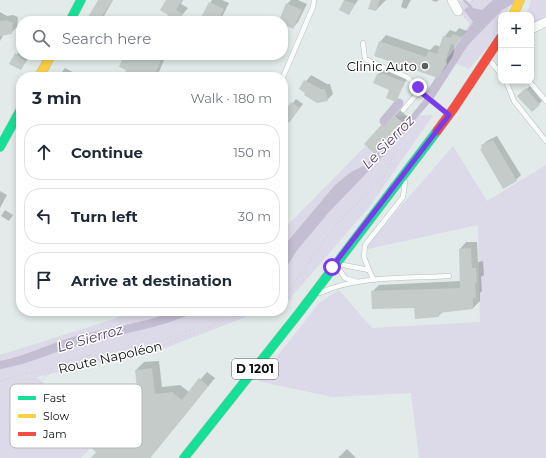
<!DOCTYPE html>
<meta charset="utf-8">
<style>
:root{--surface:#fff;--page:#f2f2f3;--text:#1f2937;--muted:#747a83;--line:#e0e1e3}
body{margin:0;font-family:Montserrat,sans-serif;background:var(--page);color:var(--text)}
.controls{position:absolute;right:12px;top:12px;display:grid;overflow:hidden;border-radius:8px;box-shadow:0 2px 6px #0003}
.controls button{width:36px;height:36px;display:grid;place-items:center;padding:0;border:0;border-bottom:1px solid var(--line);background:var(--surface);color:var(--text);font:20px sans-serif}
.stop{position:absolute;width:12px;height:12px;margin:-9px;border:3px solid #7c3aed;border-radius:50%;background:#fff}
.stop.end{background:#7c3aed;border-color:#fff;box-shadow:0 1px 4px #0008}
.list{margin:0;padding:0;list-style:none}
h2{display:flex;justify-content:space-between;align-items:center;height:52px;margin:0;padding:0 16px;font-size:17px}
h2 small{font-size:13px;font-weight:400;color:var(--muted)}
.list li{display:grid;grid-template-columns:26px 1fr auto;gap:12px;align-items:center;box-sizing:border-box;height:56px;margin:0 8px 8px;padding:0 8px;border:1px solid var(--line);border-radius:16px}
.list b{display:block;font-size:15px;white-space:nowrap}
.list em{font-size:13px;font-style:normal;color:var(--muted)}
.icon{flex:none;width:22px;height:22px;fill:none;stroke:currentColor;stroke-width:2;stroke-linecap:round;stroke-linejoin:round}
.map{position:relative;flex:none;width:546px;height:458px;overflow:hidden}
.search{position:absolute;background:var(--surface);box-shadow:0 2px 6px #0003;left:16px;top:16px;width:272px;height:44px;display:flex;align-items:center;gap:10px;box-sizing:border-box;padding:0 14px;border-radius:16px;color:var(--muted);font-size:15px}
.panel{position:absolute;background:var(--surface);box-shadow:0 2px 6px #0003;left:16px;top:72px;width:272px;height:244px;border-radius:16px}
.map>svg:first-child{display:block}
.green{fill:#dcd9e8}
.water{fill:#c3bed2}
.shadow{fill:#0003}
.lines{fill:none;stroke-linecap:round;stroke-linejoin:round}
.stream{stroke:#c3bed2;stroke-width:2.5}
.canal{stroke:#c3bed2;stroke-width:9}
.building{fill:#c4cbc9}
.lane-casing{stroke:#b8bfbd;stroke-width:5.5}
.street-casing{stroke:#b8bfbd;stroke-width:10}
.fast-casing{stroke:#b8bfbd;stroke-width:10}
.slow-casing{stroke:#b8bfbd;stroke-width:10}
.jam-casing{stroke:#b8bfbd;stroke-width:10}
.path{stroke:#d1d3d3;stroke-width:1.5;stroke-dasharray:1 3;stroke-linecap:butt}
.lane{stroke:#fbfcfc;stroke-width:4.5}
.street{stroke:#fbfcfc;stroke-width:9}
.fast{stroke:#16e098;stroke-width:9}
.slow{stroke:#ffcf43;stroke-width:9}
.jam{stroke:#f24e42;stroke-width:9}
.route{stroke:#7c3aed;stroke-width:5}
.poi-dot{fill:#585f5d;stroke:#fff;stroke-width:1.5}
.labels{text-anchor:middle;stroke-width:3;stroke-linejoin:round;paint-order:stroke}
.shield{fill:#fff;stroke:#565a58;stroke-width:1}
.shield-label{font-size:12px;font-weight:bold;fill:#0d1311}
.poi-label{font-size:13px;fill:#0d1311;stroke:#fff;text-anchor:end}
.street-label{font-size:13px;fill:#0d1311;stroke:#fff}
.water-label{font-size:14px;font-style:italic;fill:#55416d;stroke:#fff}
.key{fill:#fff;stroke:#b6b8b8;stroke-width:1}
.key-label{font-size:11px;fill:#0d1311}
</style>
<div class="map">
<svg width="546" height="458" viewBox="0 0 546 458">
<rect width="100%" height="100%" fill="#e2ebe9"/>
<g class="green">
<path d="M452,0l18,2 1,-2h40l-5,15h-5c0,21 -19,38 -32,54l-21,-9 22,-37 -12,-12z"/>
<path d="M531,0h15v22l-10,2 -5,-6v-3l-4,-1z"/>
<path d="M433,115l-63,91 -83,96 -4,1v-73l112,-114z"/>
<path d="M453,146l34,55 59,-36v293h-127l-8,-65 -79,4 -74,-16 61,-78 20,-13 33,38 108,-6 -2,-97 -115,25z"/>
<path d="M133,311h128l-98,38 -127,28 71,53 -26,28h-81v-103l114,-36z"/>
</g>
<g class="water">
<path d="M493,0h27l-18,10 -34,35 -34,53 -47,54 -58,60 -31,37 -15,24v-21l5,-11 47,-56 16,-13 14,-7 25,-24 36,-44 -2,-1 12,-19h2l9,-13v-5l26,-37 -9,-12 6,-5 3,3 9,2z"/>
<path d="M174,311h23c-36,18 -77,22 -115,33 -28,7 -54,21 -82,25v-8c27,-5 50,-18 76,-25 32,-9 67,-12 98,-25z"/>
</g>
<g class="shadow">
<path d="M99,0h14l-12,21h-13z"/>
<path d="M167,0h16l-2,4 7,4 -10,12 -6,1z"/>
<path d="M212,0h10l7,3 -9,18h-19z"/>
<path d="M291,0h7l9,4 -9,18 -5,6 -13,-7 7,-17z"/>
<path d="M345,0h13l-9,14 -9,-4z"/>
<path d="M372,0h14l-10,10z"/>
<path d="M403,0h8l-5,9 -5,-2z"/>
<path d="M431,0h8l-3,2z"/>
<path d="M0,12l7,4 6,-1 5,2 -1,10 -6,6 -7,1 -4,7z"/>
<path d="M459,28l8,3 -12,14 -2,11 -9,14 -7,7 -57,-35 6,-7 44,15 5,-5 6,2 3,-10 6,-7 6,2z"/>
<path d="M20,50l1,5 8,2 -8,12 -10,-6z"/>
<path d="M83,55h8l-3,3z"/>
<path d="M123,55h43l-9,22h-33l3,-8 -5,-11z"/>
<path d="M65,68l17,9h-24z"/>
<path d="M385,70l22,9 -12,22 -5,-12 -12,-15z"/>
<path d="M311,75l16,9h3l3,10 -6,6 -27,-11z"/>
<path d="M530,86l12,15 -10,10 -10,-18z"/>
<path d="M296,99l7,5 -14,18 -6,-4v-2z"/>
<path d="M400,110l8,7 -28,31 3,-23 5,-5 2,1z"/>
<path d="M497,136l24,39 -5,5 -34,-35 5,-4z"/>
<path d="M21,144v9l-3,-2z"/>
<path d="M21,165v11l-5,-2z"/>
<path d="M0,191l7,4 -7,13z"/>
<path d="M5,210l8,5 -4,6 -8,-5z"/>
<path d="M466,242h11l1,20 5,-1 1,14 -3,2 1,14 -2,2v8l-7,7 -30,4 -5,4 -66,-24 7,-7 82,-4 -1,-32z"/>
<path d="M159,361l3,26 18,-2 9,7 18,-20 8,6 -65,80h-58l6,-6 -13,-15 -7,-19 8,-7 28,23 9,-10 -22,-17 19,-22 11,10 7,-5 -2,-20 8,-8z"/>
<path d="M347,449l9,9h-18z"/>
</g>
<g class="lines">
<path class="stream" d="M464,0l7,7"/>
<path class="canal" d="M384,121l15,-18"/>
</g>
<g class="building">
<path d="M98,0h14l-13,21h-13z"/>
<path d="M166,0h16l-6,10 7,4 -5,7h-8l-4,-2 2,-4 -8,-5z"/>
<path d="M344,0l11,4 -6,11 -10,-5z"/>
<path d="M371,0h9l-4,11 -8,-2z"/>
<path d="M209,2l15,7 -6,12h-19z"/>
<path d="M286,3l16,7 -9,19 -10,-5v-3h-4z"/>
<path d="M7,20l6,3 -1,11 -12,2v-15z"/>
<path d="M452,34l9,3 -5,9 -5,-2 -6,18 2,2 -9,14 -64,-22 5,-15 47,16 2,-6 9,3 6,-18 8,2z"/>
<path d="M15,53l11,8 -5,9 -12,-6z"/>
<path d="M124,55h39l-9,22h-31l3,-7 -7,-3z"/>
<path d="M381,73l24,9 -9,20 -10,-4 3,-8 -16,-7 4,-9 3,1z"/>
<path d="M304,80l17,9h4l3,12 -11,2 -13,-8 1,-2 -6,-4z"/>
<path d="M526,88l14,17 -8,7 -15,-16z"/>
<path d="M291,102l9,6 -11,15 -6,-4v-5z"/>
<path d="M394,115l9,8 -28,31 -11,-10 18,-20 2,2z"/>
<path d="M493,140l24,41 -14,8 -23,-40 2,-1 -1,-3z"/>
<path d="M471,248l1,20h4l1,15h-2l1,15h-3v11l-34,4v4l-24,2 -1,-11 -42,1 -1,-18 89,-3 -1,-39z"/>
<path d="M152,368l3,26 17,-2 10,8 17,-22 9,8 -58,72h-59l5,-6 -15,-12 3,-3 -14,-10 8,-9 29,23 15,-17 -22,-17 11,-15 12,10 4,-4 11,-1 -3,-27z"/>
</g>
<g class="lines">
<g class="lane-casing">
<g id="lane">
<path d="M363,43l2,16 42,18 11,10 5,7 25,20"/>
<path d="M492,63l9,11"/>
<path d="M283,77l30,-70 1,-7"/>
<path d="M506,81l8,20 32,40"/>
<path d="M529,81l17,20"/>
<path d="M403,110l13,-15 7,-1"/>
<path d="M338,264l31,6 5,10"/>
<path d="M336,265l9,13 12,4"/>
<path d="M369,270l-5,-13 1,-12 38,-48 2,-15"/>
<path d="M320,293c37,-18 88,-14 129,-17"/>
</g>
</g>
<g class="street-casing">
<g id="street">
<path d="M452,0l6,11"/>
<path d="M531,29l15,-7"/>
</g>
</g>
<g class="fast-casing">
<g id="fast">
<path d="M70,21l11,-21"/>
<path d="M0,147l21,-38"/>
<path d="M184,458l115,-145 138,-182"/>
</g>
</g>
<g class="slow-casing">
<g id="slow">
<path d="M513,15l7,-15"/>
<path d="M39,77l12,-22"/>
</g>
</g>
<g class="jam-casing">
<path id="jam" d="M437,131l17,-23 47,-71"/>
</g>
<g class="path">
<path d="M465,6l10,-6"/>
<path d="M464,17l6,6 19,12"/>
<path d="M283,293l6,-3 43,-60 53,-56 10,-23 12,-1"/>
<path d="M283,301l12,-3"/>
<path d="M64,367l-1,-6 54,-10 49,-12 33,-12"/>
<path d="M52,370c-11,9 -12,15 -8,28l26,16"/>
<path d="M0,381l23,-7 128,-24 97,-39"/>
</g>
<use href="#lane" class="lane"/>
<use href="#street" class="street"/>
<use href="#fast" class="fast"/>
<use href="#slow" class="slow"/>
<use href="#jam" class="jam"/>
</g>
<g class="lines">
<path class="route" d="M332,267l117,-152 -26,-21 -5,-7"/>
</g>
<circle class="poi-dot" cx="425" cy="66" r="4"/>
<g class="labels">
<rect class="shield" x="232" y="359" width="46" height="20" rx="3"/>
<g class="shield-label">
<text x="255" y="373">D 1201</text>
</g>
<g class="poi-label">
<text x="417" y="71">Clinic Auto</text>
</g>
<g class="street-label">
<text transform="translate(110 357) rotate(-13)" y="5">Route Napoléon</text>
</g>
<g class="water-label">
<text transform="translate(388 142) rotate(-46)" y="5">Le Sierroz</text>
<text transform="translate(90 338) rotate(-16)" y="5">Le Sierroz</text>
</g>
</g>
<rect x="10" y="384" width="132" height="64" rx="6" class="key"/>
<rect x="18" y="396" width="18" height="4" fill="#16e098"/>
<rect x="18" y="414" width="18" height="4" fill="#ffcf43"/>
<rect x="18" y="432" width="18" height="4" fill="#f24e42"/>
<g class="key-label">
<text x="43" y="402">Fast</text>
<text x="43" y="420">Slow</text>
<text x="43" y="438">Jam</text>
</g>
</svg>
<div class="controls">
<button>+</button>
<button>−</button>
</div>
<div class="stop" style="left:332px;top:267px"></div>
<div class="stop end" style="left:418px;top:87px"></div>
<div class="search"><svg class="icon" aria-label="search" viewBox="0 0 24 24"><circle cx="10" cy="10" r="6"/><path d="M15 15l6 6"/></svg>Search here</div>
<section class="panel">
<h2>3 min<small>Walk · 180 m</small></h2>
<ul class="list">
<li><svg class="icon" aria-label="ahead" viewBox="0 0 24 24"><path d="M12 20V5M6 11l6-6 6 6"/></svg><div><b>Continue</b></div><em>150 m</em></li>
<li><svg class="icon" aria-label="left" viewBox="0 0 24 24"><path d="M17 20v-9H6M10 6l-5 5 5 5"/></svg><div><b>Turn left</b></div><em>30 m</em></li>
<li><svg class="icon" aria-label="arrive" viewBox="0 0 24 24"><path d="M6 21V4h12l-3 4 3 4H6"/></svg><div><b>Arrive at destination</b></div></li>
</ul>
</section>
</div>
